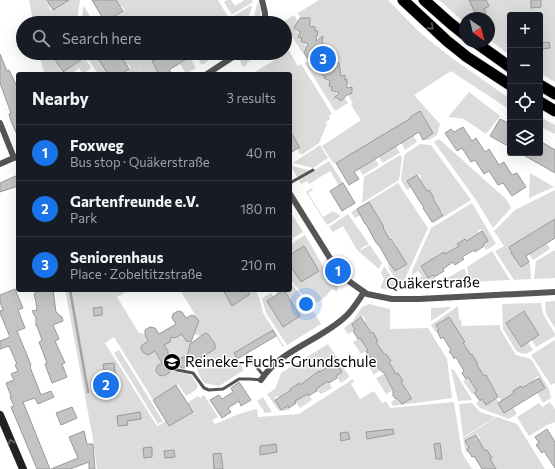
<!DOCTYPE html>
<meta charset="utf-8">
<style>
:root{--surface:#171b24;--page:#242831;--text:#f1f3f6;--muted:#9ea1a6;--line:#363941;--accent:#1a73e8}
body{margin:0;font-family:Commissioner,sans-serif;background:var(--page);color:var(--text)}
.controls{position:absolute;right:12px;top:12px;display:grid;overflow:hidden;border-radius:4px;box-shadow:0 4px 16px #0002}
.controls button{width:36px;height:36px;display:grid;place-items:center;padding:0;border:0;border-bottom:1px solid var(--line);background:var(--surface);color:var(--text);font:20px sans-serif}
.compass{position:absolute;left:459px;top:12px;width:36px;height:36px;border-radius:50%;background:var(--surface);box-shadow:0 4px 16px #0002;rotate:145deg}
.you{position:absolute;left:306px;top:304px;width:14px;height:14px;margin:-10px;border:3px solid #fff;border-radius:50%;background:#1a73e8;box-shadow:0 0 0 6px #1a73e833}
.badge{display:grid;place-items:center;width:26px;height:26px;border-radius:50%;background:var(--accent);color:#fff;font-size:13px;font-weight:700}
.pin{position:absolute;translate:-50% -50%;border:2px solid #fff;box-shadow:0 1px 4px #0006}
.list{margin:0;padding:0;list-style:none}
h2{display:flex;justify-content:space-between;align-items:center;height:52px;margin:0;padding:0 16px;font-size:17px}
h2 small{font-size:13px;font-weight:400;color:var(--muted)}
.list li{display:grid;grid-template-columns:26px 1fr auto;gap:12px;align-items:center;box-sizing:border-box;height:56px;padding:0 16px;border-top:1px solid var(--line)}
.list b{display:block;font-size:15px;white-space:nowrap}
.list p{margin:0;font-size:13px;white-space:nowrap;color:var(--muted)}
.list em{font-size:13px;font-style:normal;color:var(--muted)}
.icon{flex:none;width:22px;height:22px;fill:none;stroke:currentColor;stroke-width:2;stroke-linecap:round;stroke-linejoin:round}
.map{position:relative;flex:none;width:555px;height:469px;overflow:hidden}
.search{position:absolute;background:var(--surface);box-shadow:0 4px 16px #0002;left:16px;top:16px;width:276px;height:44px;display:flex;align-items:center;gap:10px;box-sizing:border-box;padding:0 14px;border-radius:22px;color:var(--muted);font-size:15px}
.panel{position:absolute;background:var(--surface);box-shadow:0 4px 16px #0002;left:16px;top:72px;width:276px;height:220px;border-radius:4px}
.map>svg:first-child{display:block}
.green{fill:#dcdcdc}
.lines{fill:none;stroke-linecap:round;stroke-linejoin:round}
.stream{stroke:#a3a3a3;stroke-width:2.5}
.building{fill:#c4c4c4;stroke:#999}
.highway-casing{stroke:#dbdbdb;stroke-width:12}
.lane{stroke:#555;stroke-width:3}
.street{stroke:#555;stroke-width:6}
.secondary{stroke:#222;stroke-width:8}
.highway{stroke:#000;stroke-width:11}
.oneway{stroke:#595959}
.oneway2{stroke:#646464}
.labels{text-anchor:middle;stroke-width:3;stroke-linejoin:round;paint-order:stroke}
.street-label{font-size:15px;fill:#000;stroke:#fff}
.poi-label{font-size:15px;fill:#000;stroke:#fff;text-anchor:start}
</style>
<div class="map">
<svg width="555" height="469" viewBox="0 0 555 469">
<rect width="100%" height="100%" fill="#fff"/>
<g class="green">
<path d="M29,0h18l3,6 -1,1 2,4 18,-11h11l-2,14 1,9h-47l1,-2z"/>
<path d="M116,0h102l10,17v2l2,4h-14l-1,-1 -2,1h-115l-1,-2 4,-3 3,5 21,-13 -3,-4 -2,1z"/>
<path d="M227,0h4l4,6 9,-6h8l1,2 -20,12 -2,-1 -7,-11z"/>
<path d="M319,0h69l30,31 31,25 61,43v11l-59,-39 -37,24 26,29 -3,11 -8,5h-6l10,-7 -13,-21 -10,5 2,3 -66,40 -2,-3 -10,7 -12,-18 39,-26 -10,-15 2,-1 -5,-10 4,-1v-6h-2l-3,-4v-3h-2l-5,-8v-5h-3l-7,-12v-3l-3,-2 -5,-8v-3l-3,-1 -2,-3 1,-4h-3v-4l-3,-1 -2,-3 -8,-2 -4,-8z"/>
<path d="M439,0h116v82l-15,-9v-58h-30v40l-21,-15v-22h-24v5z"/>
<path d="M258,1l3,11 -1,11h-8z"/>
<path d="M83,5l11,18h-12z"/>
<path d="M250,6h2l-5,17h-14l-2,-3 1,-3z"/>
<path d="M294,15l5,8h-2l-3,5 5,6 -1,3 4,1 -1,3 3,1 5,8 -6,4 -20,-32z"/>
<path d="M289,51l9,15 3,-2 31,50 -3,2 1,3 -4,3 1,2 -8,19 -16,11h-3l-3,-6 4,-2 -10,-13 1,-1 -2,-4v-54l-37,-1z"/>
<path d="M38,53h13l9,14 -1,1 3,5 20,-13 -5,-7h5l9,15 -8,6 -4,-6 -8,6h-26z"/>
<path d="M94,53h9l-6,4 11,17h-10l-11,-17z"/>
<path d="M119,53h48l-5,5 -2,-2 -7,5 6,13h-17l-2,-3 -5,3h-14l10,-6 -3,-4 -1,1z"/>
<path d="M196,53h13l3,5 -10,7 -7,-11z"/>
<path d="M252,53h9l-14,10v1l-4,3 -3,-6z"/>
<path d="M190,57l6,11 -10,6 -6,-10z"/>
<path d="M314,58v2l3,3 -1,1 6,7 -1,3 4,2 -1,2 3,1 3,4 -1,3 3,1 5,8 -1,2 5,4 3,-4 4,6 -13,8 -30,-48z"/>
<path d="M469,92l31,24 -14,18 -22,-15 -16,-2z"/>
<path d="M540,117l15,8v9l-15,-7z"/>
<path d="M413,135l4,7 -12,8 -4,-7z"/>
<path d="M439,139l68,61 4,8 -18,20 -17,-28 -42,-58z"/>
<path d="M420,144l11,1 40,55 -37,23 -2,-1 12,-8 -3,-4 -1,1 -7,-12 1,-1 -5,-8 -2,1 -7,-12 1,-1 -2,-4 -12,7 4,6 -4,3 -6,-10 3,-24 1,-2z"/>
<path d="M320,145l8,13 -15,10 -20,-5z"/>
<path d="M396,146l4,7 -18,10 -3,-6z"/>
<path d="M400,155l2,2 -3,23 -37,23 2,-26z"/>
<path d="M375,159l4,6 -16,10 -4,-6z"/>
<path d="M329,161l14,22 -4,3 -9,-15 -21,13 -2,-3 -6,3 -10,-18 22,5z"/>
<path d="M530,173l24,14 -25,11z"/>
<path d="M398,183l30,45 -25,55 -4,2 -11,-18 3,-2 4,6 12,-7 -5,-8 -7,-7 2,-2 -5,-8 -2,1 -7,-12 1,-1 -5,-8 -1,1 -5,-7 2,-2 -6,-9 -12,7 4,6 -6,3 -4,-6z"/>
<path d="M312,188l1,2 -5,3 15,24 10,-6 8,5 -14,9 -21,-33z"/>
<path d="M555,190v29l-37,25 -1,-2 -8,5 3,6v1l9,13 8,-5 1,2 1,15 -17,1 -19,-29 9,-5 -10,-15 21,-21z"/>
<path d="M472,203l24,41 -10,6 -3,-6 5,-3 -7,-12 -3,2 1,3 -12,7 -2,-2 -7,4 1,3 -14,8 -1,-2 -8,4 1,3 -10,6 -2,-2 -4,3 7,12 5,-3 3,5 -5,4 -16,1 -2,-3 9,-6 -4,-5 -6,4v-4l19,-43z"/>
<path d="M290,211l13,21 -13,8z"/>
<path d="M348,214l21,30 -9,5 1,1 9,-5 12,18 -3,6 -22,-19 -14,-24 -10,6 -4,-5z"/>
<path d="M305,235l18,31 15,17 -1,9 -5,-3 -7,8 -13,9 -22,-27v-9l3,-1 11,-22 -10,7 -1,-1 -3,2v-10z"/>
<path d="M547,243l3,6 -17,11 -4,-6z"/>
<path d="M555,250v28l-21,1 2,-18z"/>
<path d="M492,251l18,29 -40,2 -3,-15z"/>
<path d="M384,266l14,21 -1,4 -17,-3 4,-9 -3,-6z"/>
<path d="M463,269h2l2,13 -30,2z"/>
<path d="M290,282l22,27 9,15 -34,21 -21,-32 -4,-15 9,-5 3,4 -7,4 16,25 17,-10 -15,-25 -7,4 -3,-5h15z"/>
<path d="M65,290h64l-12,7 22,36 6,1 2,4 -1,4 -4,3c-1,5 1,8 6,9l5,-6 10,14 -6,4 -1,5 3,4 4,1 6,-3v-3l22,5 7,11 -2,4 -10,6 -8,-12 -25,16 -39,-63 -9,6 52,83 9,-5 3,5 23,-14 -5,-9 11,-7 2,2 4,-3 14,22 -6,3 3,4 24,-10 18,-5 1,8 41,-3 54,-35 1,2 -3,3 9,15 14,-8 8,12 4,-2 4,7 64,-6 8,51 10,16h-375l-4,-30z"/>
<path d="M180,290h43l9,15 18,-11 -3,-4h8l4,7 4,16 21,33 -1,1 -11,-17 -38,23 10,17 -25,16 -15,-3 -6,-10 -3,-15 5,1 15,-10v-5l-7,-10 -3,-1 -4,3 -5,-1 -3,-4 6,-10z"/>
<path d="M555,301v27l-9,-14 -1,-12z"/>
<path d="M541,303l2,11 12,20v2l-19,11 -4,-7 6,-5 -15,-24 -17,12 14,24 8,-5 5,8 -7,4 -9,-2 -14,-23 -1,-25z"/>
<path d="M369,304l21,5v20l38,-1 19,31 5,39 -59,8 -2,-4 6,-4 5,6 11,-7 -12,-15 2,-1 -5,-8 -2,1 -7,-12 1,-1 -5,-8 -1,1 -8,-13h2l-5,-9 -2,1 -7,-11 2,-1 -3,-5 -11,7 3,7 -7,4 -4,-6 9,-7 9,-14z"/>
<path d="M458,306l1,13 2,1 1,6 38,-1v4l16,26 15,4 18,30 2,9 -8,5 -6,-11 8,-4 -7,-12 -4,3 1,1 -13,8 -1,-1 -7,6 -13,8 -15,-26 -2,1 -7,-11 1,-1 -5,-9h-2l-8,-12 2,-1 -13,-17 2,-1 -5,-7 -13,8 3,5 -4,2 -4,-7z"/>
<path d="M451,307v1l-20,13v-13z"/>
<path d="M181,332l5,9 4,1 -2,12 -8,5 -12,-4v-4l-2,-4h-5l10,-10 5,1 4,-3z"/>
<path d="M360,338l8,12 -7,4 -8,-12z"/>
<path d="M555,340v43l-4,2 -20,-30z"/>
<path d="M328,344l21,32 -1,2 -7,5 -5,-7 6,-4 -7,-11 -4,3v1l-11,7 -1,-1 -19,14 -2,-2 -8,5 1,2 -12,7 -1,-1 -4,2 7,12 7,-4 2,4 -11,1 -12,-17 8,-5 6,-16z"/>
<path d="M119,350l44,71 -5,3 -44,-71z"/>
<path d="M372,358l8,12 -6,5 -8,-13z"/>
<path d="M451,369l3,1 18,30 -14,1z"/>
<path d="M384,374l9,16 -7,4 -10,-16z"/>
<path d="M468,377l9,14 -5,3 -9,-13z"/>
<path d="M328,381l4,7 -11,6 -5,-5z"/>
<path d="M308,394l4,6 -12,8 -5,-7z"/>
<path d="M263,397l9,15 -7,1 -8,-12z"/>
<path d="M496,398l8,14 9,-5 4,7 -8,5 -29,-11 -4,-5 6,-4 4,6z"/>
<path d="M550,402l5,7v13l-8,3 -18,11 -12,-19 22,-14 3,4z"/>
<path d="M472,403l8,9 16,5 -33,20 -4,-33z"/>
<path d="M497,417l20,7 28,45h-49l-6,-10 2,-1 -5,-8 -2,1 -7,-12 2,-1 -3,-4 -12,7 4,6v4l-3,2 -3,-15z"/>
</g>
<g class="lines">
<path class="stream" d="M70,290l18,102"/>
</g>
<g class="building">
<path d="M47,0h22l-16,10z"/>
<path d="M92,0h24l7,11 -18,11z"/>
<path d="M469,0h17l3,6 -5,3 2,4 -6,3 -1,-3 -3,2z"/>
<path d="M531,0h10v7l-10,1z"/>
<path d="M300,18h10v8l5,1v4h3l-2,10 7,-5 -1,6 5,8 3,2v3h3l-1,8h7l2,13 4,-1v5l2,-1v9l5,-1v6l-5,2 -6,6 -5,-4 -2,1 5,-5 -8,-3 1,-3 -3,-1 1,-5 -6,-3 1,-2 -4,-2 1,-3 -6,-7 6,-14 -14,9 -4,-6 4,-9 -7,-3 1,-3 -4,-1 2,-5 -6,-4z"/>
<path d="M549,42l1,6 -9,1 -1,-6z"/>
<path d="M51,53h26l4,7 -18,12z"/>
<path d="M104,53h15l10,16 -8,5h-13l-11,-17z"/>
<path d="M167,53h29l-27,17 3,4h-13l-7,-13z"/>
<path d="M0,54l7,17 2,-1 9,19v48l-7,-16 -2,-7 2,-1 -11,-30z"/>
<path d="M420,111l13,22 -10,7 -4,-8 -65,40 5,7 -10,6 -13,-22 75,-45 -1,-1z"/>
<path d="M500,119l10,5v23l-20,-11z"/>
<path d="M463,127l9,14 4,-3 9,14 4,-3 10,16 5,-3 8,13 5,-2 9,14 -14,9 -9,-13 -5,2 -9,-14 -5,3 -9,-14 -4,2 -9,-14 -5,3 -12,-18 6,-4 3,3z"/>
<path d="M290,131l10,16 -10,6z"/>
<path d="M540,141l15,9v23l-35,-20h20z"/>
<path d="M18,175v11l-18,6v-9z"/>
<path d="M417,175l10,16 2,-1 5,8 -1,1 10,16 -11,7 -9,-14h1l-17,-27z"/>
<path d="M343,183l12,20 -13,8 -12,-20z"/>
<path d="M369,202l15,25 -1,1 7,12 1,-1 16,25 -12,7 -4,-6h-1l-11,-20h-1l-3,-4 -9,-17h-1l-8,-15z"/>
<path d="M555,219v19l-29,18 3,6 -8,5 -10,-14h1l-3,-6z"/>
<path d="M482,231l6,10 -5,3 1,2 -9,6 -1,-2 -12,7 2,2 -9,6 -2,-3 -10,7 1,2 -10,6 -1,-2 -5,3 -7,-12 23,-14 1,2 14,-8 -2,-2 8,-5 2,2z"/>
<path d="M304,246l15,25 -18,11 -11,-17v-10z"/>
<path d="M15,289l8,19 -5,2 7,18 -8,3 14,34 -1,2 11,28 10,-4 3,6 -16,7 -3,-6 -12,4 27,67h-13l-26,-62 3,-1 -4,-9 1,-1 -5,-13 8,-3 -3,-6 7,-3 -3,-6 2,-1 -8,-18 -9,3v-8l10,-4 -10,-24v-2l3,-1 -3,-8v-7z"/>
<path d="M34,290h19l3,22 6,5 1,4 -10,4 6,14 -4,2 10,22 -3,1 5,13 -15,6 -7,-19 2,-1 -8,-21 3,-2 -5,-14h-1v-8l-4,-7 5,-1 -1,-8 -2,-8h2z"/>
<path d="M223,290h24l3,4 -18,12z"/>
<path d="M284,290l16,26 -17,11 -16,-26z"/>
<path d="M102,307v8l-8,1 -1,-8z"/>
<path d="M178,311l4,1 4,6 6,-3 3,1 4,5 -8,21 -5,-1 -4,-7 -7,4 -4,-1 -1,5 -6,3 4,6v4l12,4 8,-5 2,-10 15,-11 3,1 7,10v5l-15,10 -5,-1v4l-10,6h-4l-3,-5 -5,3h-2l-2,7 -6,3 -4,-1 -3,-4 1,-5 5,-3 -7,-12 -7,4 -4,-2 -3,-4 1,-4 6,-4 -3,-7v-4l5,-3 5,1 4,6 17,-10 -4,-6 1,-4z"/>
<path d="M524,311l15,24 -18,12 -15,-24z"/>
<path d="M361,317l10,16 2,-1 5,9 -2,1 8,12h2l5,7 -2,1 7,12 2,-1 5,8 -2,1 11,16 -10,6 -5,-6 -1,1 -3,-3v-6l-9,-17 -4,-3 -8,-12 -1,1 -3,-4 -2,-4 2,-1 -8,-12 -2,1 -5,-8 2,-1 -3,-6z"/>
<path d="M449,317l16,25 -2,1 8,12 1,-1 6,10 -1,1 7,11 2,-1 12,22 -12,8 -4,-6 -2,2 -6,-8 3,-2 -9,-14 -2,2 -4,-6 2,-2 -8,-14 -2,2 -2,-4 -3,-3 2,-2 -8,-13 -2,2 -4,-8 2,-1 -3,-5z"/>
<path d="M273,330l3,6 -39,23 -3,-6z"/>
<path d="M336,362l6,10 -6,4 1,2 -8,5 -1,-2 -12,8 1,2 -4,2 -4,3 -1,-2 -13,7 1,2 -7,5 -1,-2 -7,4 -6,-10 16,-10 -1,-1 9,-6 1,2 19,-14 1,1z"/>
<path d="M114,363l3,26 -10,1 -4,-26z"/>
<path d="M539,378l6,10 -41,25 -6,-10 16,-10 -1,-2 8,-5 1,2z"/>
<path d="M239,382l12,18 -10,6 -2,-5 -11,7 3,4 -9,6 -12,-18 9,-5 3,4 11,-7 -2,-4z"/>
<path d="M176,385l17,27 -24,14 -16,-26z"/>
<path d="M72,407l5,11 -16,7 -5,-12z"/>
<path d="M140,412l1,7 -14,2 1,4 -10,1 -1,-10z"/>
<path d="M393,429l1,5 -27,5 -1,-7z"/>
<path d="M547,429l8,13v26l-11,-17 -2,2 -6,-8 3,-2 -4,-6z"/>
<path d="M84,431l3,13h6l2,25h-6v-7l-19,7h-19l27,-11 -9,-21z"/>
<path d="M348,432l2,7 -9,2 -1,-8z"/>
<path d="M476,435l9,16 2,-1 5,8 -2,1 6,10h-14l-8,-13 -2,1 -5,-8 2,-2 -4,-6z"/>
<path d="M440,443l2,16h-6l-2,-15z"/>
<path d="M276,444l1,8 -17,3v-9z"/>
<path d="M152,447v10l-8,1 -1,-10z"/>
<path d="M174,450l1,7 -10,1 -1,-7z"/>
<path d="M221,453l2,16h-9l-1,-15z"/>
</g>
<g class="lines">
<g class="highway-casing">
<g id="highway">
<path d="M403,0l44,41 20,16 43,28"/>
<path d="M424,0l26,23 15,12"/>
<path d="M475,42l35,25"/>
<path d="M540,85l15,9"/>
<path d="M540,102l15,9"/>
</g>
</g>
<g class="lane">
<path d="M290,183l23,-13"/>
<path d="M249,358l15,18"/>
<path d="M172,369l21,4 11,15 5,2 14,-1 16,-10h11l11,1"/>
</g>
<g class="street">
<path d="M262,0l3,13v10"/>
<path d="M207,74l32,-21"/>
<path d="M0,123l14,35"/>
<path d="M0,164l18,-8"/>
<path d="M290,194l48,77 12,11 17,12 25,5h27l136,-7"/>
<path d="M261,380c19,-30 58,-39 84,-63 8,-7 13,-16 19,-25"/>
</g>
<path class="secondary" d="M0,415l23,54"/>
<use href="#highway" class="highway"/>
</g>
<defs><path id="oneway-chevron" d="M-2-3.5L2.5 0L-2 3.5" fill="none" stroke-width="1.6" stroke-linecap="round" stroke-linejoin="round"/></defs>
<use class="oneway" href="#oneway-chevron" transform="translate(431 27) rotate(41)"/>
<use class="oneway2" href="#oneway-chevron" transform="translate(11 442) rotate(-113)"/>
<defs>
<g id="school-disc" transform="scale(0.9)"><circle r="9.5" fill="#000" stroke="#fff"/><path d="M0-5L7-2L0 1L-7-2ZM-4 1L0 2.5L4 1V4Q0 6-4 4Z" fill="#fff"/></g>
</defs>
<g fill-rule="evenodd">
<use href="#school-disc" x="172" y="362"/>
</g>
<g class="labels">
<g class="street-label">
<text transform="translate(433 283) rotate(-1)" y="5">Quäkerstraße</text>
</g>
<g class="poi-label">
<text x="185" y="367">Reineke-Fuchs-Grundschule</text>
</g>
</g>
</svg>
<div class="controls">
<button>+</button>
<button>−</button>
<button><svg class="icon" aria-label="locate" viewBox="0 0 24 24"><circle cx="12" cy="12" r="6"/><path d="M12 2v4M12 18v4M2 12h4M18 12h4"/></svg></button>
<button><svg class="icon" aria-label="layers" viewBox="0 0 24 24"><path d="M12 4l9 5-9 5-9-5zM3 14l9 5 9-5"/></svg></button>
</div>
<svg class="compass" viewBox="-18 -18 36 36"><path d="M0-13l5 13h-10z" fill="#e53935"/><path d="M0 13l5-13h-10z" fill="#9ea1a6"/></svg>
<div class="you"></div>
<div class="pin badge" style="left:338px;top:271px">1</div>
<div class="pin badge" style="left:106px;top:385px">2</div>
<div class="pin badge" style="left:323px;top:59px">3</div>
<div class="search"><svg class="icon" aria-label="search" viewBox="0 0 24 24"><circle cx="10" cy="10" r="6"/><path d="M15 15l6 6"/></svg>Search here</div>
<section class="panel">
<h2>Nearby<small>3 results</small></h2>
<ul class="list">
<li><span class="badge">1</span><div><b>Foxweg</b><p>Bus stop · Quäkerstraße</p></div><em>40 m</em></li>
<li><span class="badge">2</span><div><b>Gartenfreunde e.V.</b><p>Park</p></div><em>180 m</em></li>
<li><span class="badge">3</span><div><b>Seniorenhaus</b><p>Place · Zobeltitzstraße</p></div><em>210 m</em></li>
</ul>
</section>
</div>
